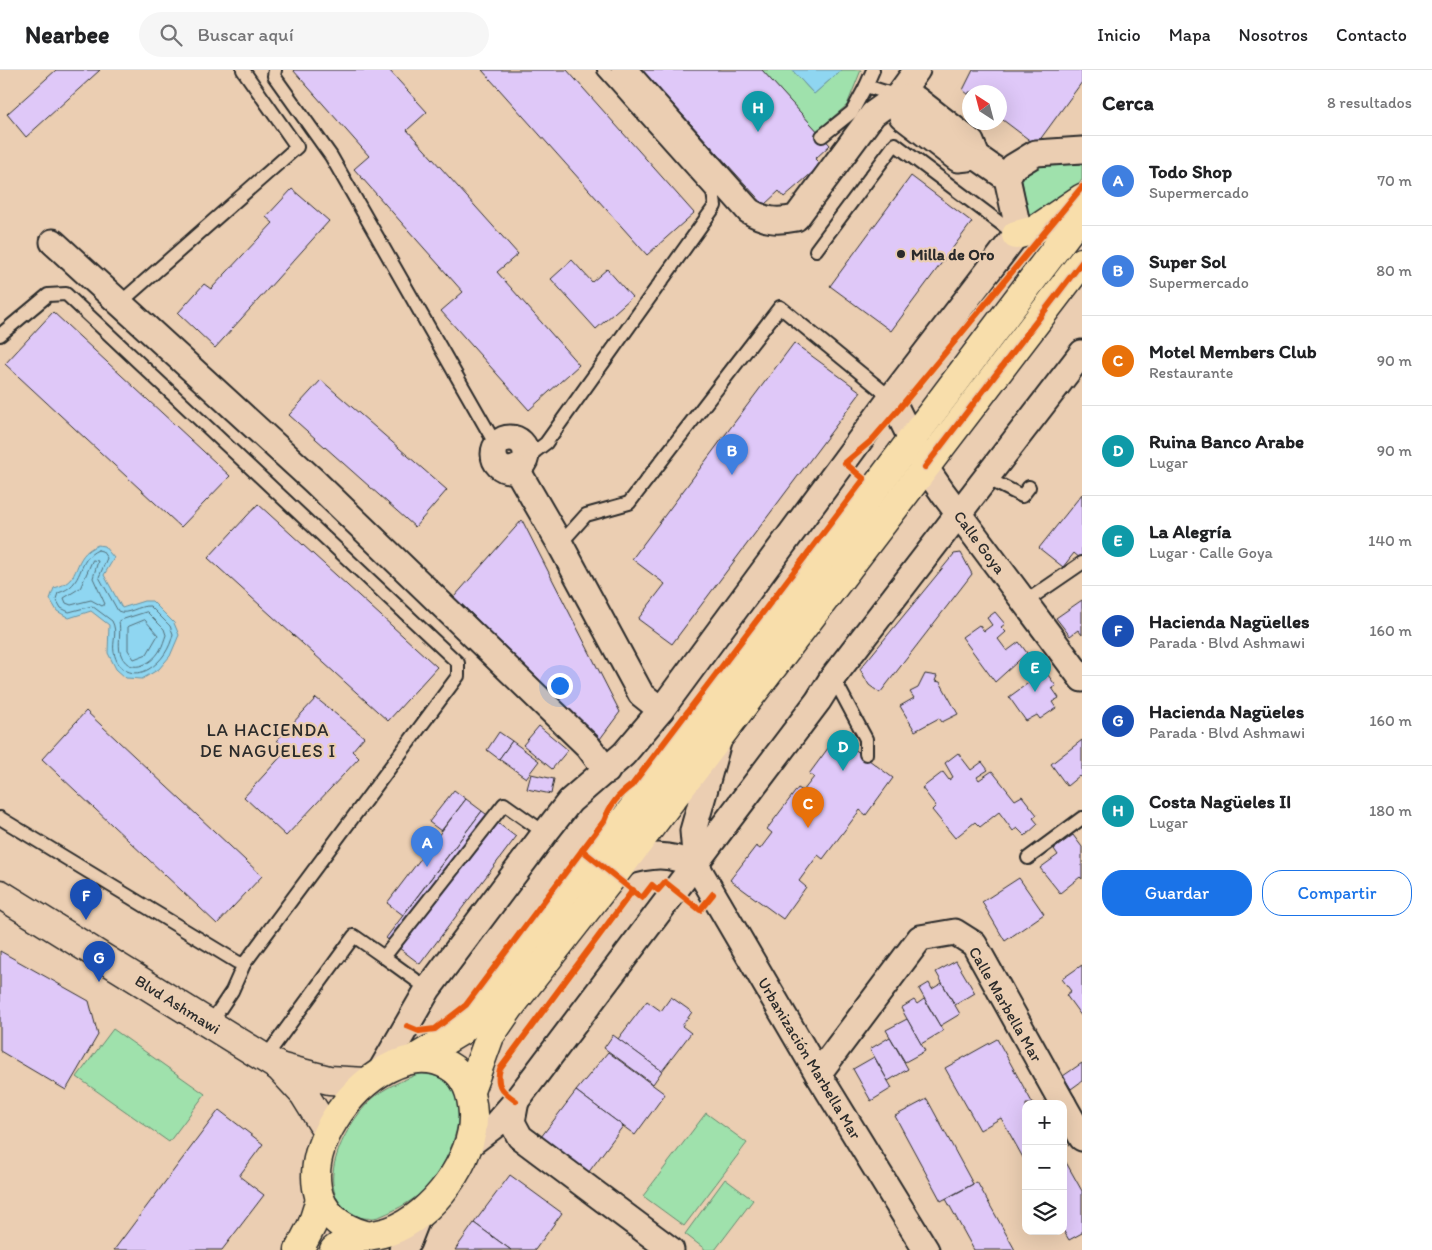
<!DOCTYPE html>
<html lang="es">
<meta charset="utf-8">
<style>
:root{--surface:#fff;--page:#f6f6f6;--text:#202124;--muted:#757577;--line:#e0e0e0;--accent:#1a73e8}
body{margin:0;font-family:Itim,sans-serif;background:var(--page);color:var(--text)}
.controls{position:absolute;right:15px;bottom:15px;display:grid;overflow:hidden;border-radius:10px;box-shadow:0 5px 20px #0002}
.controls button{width:45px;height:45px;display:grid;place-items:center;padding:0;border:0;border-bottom:1px solid var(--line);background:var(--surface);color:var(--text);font:25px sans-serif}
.compass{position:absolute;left:962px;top:15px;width:45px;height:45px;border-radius:50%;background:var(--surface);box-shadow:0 5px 20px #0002;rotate:324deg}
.you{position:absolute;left:559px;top:615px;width:18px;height:18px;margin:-12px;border:4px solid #fff;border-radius:50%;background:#1a73e8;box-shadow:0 0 0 8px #1a73e833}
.badge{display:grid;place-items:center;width:32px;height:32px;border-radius:50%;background:var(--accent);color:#fff;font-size:16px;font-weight:700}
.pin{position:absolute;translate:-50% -41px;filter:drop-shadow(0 1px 2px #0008)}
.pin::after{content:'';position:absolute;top:26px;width:18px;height:15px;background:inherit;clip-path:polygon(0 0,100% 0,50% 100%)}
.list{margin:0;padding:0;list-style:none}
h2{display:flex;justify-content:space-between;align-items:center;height:65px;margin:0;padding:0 20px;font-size:21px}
h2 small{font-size:16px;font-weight:400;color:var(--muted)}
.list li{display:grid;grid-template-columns:32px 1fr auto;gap:15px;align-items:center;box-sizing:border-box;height:90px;padding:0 20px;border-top:1px solid var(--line)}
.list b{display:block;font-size:19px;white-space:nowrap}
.list p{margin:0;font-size:16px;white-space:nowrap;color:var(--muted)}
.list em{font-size:16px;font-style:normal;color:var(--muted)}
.actions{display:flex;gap:10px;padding:15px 20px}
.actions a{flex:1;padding:11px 0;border:1px solid var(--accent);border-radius:20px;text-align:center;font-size:18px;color:var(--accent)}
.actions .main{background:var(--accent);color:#fff}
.icon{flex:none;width:28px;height:28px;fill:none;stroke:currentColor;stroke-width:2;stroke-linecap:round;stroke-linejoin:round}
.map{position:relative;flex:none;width:1082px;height:1180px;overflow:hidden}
header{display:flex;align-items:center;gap:30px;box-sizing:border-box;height:70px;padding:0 25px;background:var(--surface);border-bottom:1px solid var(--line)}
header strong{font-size:24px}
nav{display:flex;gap:28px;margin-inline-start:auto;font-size:18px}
.search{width:350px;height:45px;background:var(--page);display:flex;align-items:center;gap:12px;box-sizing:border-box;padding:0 18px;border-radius:28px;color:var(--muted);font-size:19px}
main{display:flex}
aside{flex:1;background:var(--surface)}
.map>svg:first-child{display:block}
.green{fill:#9fe1ac;stroke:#65866c}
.water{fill:#8fd6f1;stroke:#6792a2}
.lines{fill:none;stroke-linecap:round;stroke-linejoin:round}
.shore{stroke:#536f7a;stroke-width:1}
.building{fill:#dfc8f8;stroke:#2b2b2b}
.service-casing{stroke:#2b2b2b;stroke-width:16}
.minor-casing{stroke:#2b2b2b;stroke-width:29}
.tertiary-casing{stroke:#2b2b2b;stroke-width:31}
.primary-casing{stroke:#2b2b2b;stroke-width:31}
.service{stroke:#ebceb2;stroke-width:12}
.minor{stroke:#ebceb2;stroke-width:25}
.tertiary{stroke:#ebceb2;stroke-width:28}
.primary{stroke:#f8deab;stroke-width:28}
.cycleway-casing{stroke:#ebceb2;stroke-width:9}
.cycleway{stroke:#e8590c;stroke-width:6}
.poi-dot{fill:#2b2b2b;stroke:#ebceb2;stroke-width:2}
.labels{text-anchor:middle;stroke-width:4.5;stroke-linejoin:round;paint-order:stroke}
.poi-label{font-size:16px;font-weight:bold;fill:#2b2b2b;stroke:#ebceb2;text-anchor:start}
.street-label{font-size:16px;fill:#2b2b2b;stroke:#ebceb2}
.neighbourhood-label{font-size:18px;letter-spacing:1px;fill:#2b2b2b;stroke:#ebceb2}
</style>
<header>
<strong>Nearbee</strong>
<div class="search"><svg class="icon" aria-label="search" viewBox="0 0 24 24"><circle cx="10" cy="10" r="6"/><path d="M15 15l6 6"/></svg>Buscar aquí</div>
<nav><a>Inicio</a><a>Mapa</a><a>Nosotros</a><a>Contacto</a></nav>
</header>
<main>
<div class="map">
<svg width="1082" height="1180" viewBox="0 0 1082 1180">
<rect width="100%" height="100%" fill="#ebceb2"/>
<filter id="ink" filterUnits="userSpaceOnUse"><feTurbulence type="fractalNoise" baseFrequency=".02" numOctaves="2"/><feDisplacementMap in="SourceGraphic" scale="10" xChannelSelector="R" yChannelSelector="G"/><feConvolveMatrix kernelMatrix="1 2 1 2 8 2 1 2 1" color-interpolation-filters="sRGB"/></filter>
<g filter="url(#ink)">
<g class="green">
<path d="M762,0h30l22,24 27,-24h20l-14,35 -30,26z"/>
<path d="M1051,92l31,3v15l-53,42 -7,-42c5,-13 17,-15 29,-18z"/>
<path d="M113,959l92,65 -36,48 -92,-65z"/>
<path d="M418,1004c67,-1 37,81 11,111 -12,14 -31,24 -48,31 -10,4 -23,3 -32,-4 -37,-26 -3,-89 23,-113 13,-12 30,-18 46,-25z"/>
<path d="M706,1043l41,30 -63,83 -41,-30z"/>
<path d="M725,1109l28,21 -38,50h-9l-21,-16z"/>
</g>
<g class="water">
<path d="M792,0h49l-27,24z"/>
<path d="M98,475l6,1 10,12 -10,17 18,33 22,-7h8l22,22 5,12 -9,21 -11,13 -17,10 -16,-1 -10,-9 -8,-16 1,-28 -18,-14 -22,7 -12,-7 -7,-12 4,-11c31,-7 15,-31 44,-43z"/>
</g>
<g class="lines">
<g class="shore">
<path d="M98,480l4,1 5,7 -8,19 19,34c9,5 21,-6 32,-5l20,20 3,8c-3,14 -11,27 -24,35 -15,9 -32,2 -35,-17 -2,-10 4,-20 -2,-31l-20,-15 -23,6 -8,-4 -5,-9 2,-6c28,-8 17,-33 40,-43z"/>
<path d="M93,490l5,1 -5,17 12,26 -3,2 -11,-6 -20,5 -5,-2 -2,-5 16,-10z"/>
<path d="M147,542l17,17 2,6c-2,5 -3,10 -6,15 -9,16 -33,26 -40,2 -2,-7 1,-22 -1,-31z"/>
<path d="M145,550l13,15 -11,19 -13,5 -6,-9v-23z"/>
</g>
</g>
<g class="building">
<path d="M56,0h44l-74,67 -19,-23z"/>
<path d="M293,0h96l38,42 -20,18 111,124 -21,18 82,93 -50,45 -88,-99 22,-19 -109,-123 15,-13z"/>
<path d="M482,0h85l127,143 -47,42z"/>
<path d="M642,0h120l68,75 -15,14 6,6 -37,32 -5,-6 -15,14z"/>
<path d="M973,0h109v12l-46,63 -37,-28v-25h-30v3l-6,-5z"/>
<path d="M911,106l61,46 -81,109 -61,-45z"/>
<path d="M292,119l37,32 -114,127 -37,-35 26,-29 7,5 62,-66 -7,-6z"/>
<path d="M572,190l20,22 15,-13 25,28 -36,32 -45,-50z"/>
<path d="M53,242l177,164 -49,51 -176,-163z"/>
<path d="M794,273l67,49 -189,252 -34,-25 27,-35 -33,-25z"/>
<path d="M321,310l126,110 -32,37 -126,-112z"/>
<path d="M1082,424v66l-8,-7 -11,14 -24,-19z"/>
<path d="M258,434l179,163 -49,54 -180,-163z"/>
<path d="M522,450l98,192 -20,27 -146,-142z"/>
<path d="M961,483l11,21 -92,119 -11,-8 -9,-16 94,-115z"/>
<path d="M1082,530v35l-4,-5 -8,6 -14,-18z"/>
<path d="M995,542l10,12 -4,3 5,5 -8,7 9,12 12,-9 8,11 -32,29 -33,-45 17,-12 5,6 8,-6 -5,-7z"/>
<path d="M1045,601l11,15 -4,2 7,10 -7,4 4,6 -16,11 -3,-4 -11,6 -17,-24z"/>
<path d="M925,604l12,2 -2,5 5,1 18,32 -16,8 -3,-4 -24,13 -15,-25 14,-8 -4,-6 8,-4z"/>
<path d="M316,628l48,39 -12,14 7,7 -73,78 -42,-39 42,-46 -9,-11z"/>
<path d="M86,641l176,165 -45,48 -175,-165z"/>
<path d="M539,656l29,24 -16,19 -29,-24z"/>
<path d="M499,662l13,9 -13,18 -12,-9z"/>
<path d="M837,666l56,42 -27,37 -6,-5 -37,49 -5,-4 -19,26 7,6 -23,32 -53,-39 26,-34 4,3 12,-16 -5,-4 31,-41 5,3 11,-14 -5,-3z"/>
<path d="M1082,670v38l-3,-2 -12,10 -16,-22z"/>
<path d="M512,671l27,20 -13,17 -27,-19z"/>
<path d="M958,683l13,17 11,-8 6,8 -11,7 2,3 13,-9 23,29 7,-4 15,19 -4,3 5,6 -13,12 -8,-8 -4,3 -14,-19 -19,15 -5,-5 -20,16 -23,-28 4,-4 -14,-18 21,-16 6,8 4,-3 -8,-14z"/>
<path d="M531,704l23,5 -3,15 -24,-5z"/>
<path d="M454,720l12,9 -25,32 -12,-9z"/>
<path d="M466,729l16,12 -79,104 -16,-12z"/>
<path d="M482,741l34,26 -96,127 -34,-26z"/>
<path d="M1073,765l9,12v32l-2,-2 -20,16 -20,-25 18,-13 -4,-6z"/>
<path d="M1019,808l25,36 -39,27 -23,-39z"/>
<path d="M0,881l89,50 9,34 -32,55 -66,-39z"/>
<path d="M956,891l19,32 -20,12 -19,-33z"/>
<path d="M1082,895v52l-16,-22 5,-4 -9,-12z"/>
<path d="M929,913l3,6 10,-6 18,31 -20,12 -21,-37z"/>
<path d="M671,927l21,15 -10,14 9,7 -29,38 -44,-32 29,-38 14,10z"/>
<path d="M924,929l19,32 -22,13 -20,-36 13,-8 3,4z"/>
<path d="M907,949l18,32 -20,11 -19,-32z"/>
<path d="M613,965l49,36 -9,13 -49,-36z"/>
<path d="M890,967l18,32 -20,12 -18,-32z"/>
<path d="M997,969l36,65h-7v59l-25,-45 -21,12 -35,-62z"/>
<path d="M608,982l57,42 -30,41 -59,-44z"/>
<path d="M874,987l18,31 -21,13 -18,-32z"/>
<path d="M1082,993v18l-11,8 -8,-13z"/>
<path d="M576,1021l47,35 -35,47 -47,-36z"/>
<path d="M927,1029l46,85 -32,17 -46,-85z"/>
<path d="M219,1040l44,34 -24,32 25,19 -42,55h-108z"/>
<path d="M1063,1087l19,34v42l-13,7 -6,-10z"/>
<path d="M510,1105l52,38 -27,37h-24l-37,-27z"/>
<path d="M977,1112l38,68h-41l-28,-51z"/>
<path d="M474,1153l37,27h-56z"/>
</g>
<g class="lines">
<g class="service-casing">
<g id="service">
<path d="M275,0l-1,6 57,80 161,282 7,5"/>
<path d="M873,0l-7,16 32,10"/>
<path d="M822,66l30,-24 14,-26"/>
<path d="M816,180l79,-106 121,91"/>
<path d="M120,233l177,-156 -54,-77"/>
<path d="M0,265l48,-40 18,-1 392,369v13l-214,288 -7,-2 -237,-144"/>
<path d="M525,389l21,-16 169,-237 -2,-14 -109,-122"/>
<path d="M986,408l36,18 7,-9"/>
<path d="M560,474l26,-29 43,-12 151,-196 111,91"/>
<path d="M1025,532l57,-39"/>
<path d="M833,607l33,62v15"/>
<path d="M1028,788l54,-40"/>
<path d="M428,919l-44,-32 120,-153 41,29"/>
<path d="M210,954l22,-33 12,-27"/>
<path d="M265,988l89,-122 30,21"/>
</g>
</g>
<g class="minor-casing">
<g id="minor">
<path d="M624,0l125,141c16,10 28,11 47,7l77,-104 25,-18 19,-26"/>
<path d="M898,26l18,3 55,43 6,15 30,21"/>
<path d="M898,26l4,20 56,43 19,-2"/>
<path d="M53,172l261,239 274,265 19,25"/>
<path d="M891,328l34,69 18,26 139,186"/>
<circle cx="510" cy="384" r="16"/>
<path d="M516,398l44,76 81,150 20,16"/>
<path d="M718,672l-25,89 3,34 122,209 108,176"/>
<path d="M623,793c31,-9 43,-10 73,2"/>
<path d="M380,1002l48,-83 117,-156 25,-32 54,-47 37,-44 230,-312 125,-163v-16l-9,-41 6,-11 23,-14 46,-3"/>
<path d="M818,1004l102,-136 35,-6 19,12 89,160"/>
<path d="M516,1031l-4,21 8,15 151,113"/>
<path d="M1063,1034l19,34"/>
<path d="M470,1074l25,-19 21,-24 302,-400 15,-24 249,-324"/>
<path d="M402,1180l6,-8 11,-28"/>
</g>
</g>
<g class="tertiary-casing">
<g id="tertiary">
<path d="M0,824l279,173 25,27 23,37"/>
<path d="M279,997l50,13 37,2"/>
</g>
</g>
<g class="primary-casing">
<g id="primary">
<path d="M1016,165l19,-5 47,-32"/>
<path d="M416,988l45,-27 19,-20 602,-797"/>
<path d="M470,1021l20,-55 20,-29 113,-144 459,-601"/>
<path d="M299,1180l13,-25 8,-25"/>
<path d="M334,1180c20,-16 35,-12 56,-19 42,-15 85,-72 83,-117 -1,-19 -6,-38 -24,-48 -75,-45 -204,134 -84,169"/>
</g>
</g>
<use href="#service" class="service"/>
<use href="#minor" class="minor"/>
<use href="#tertiary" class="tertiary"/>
<use href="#primary" class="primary"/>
<g class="cycleway-casing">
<g id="cycleway">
<path d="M925,397l157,-205"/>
<path d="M582,780l60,48 10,-13 6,5 7,-8 35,28 13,-16"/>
<path d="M407,956l12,5 16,-2 31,-24 138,-184c6,-16 14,-26 28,-36l232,-306 -19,-16 27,-23 26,-30 184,-223"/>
<path d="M516,1031c-13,-9 -21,-15 -16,-32l133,-179"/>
</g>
</g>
<use href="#cycleway" class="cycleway"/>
</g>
</g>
<circle class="poi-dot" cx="901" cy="184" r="5"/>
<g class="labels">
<g class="poi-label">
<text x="911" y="190">Milla de Oro</text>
</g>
<g class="street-label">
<text transform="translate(980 472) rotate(53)" y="6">Calle Goya</text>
<text transform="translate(178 934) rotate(32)" y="6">Blvd Ashmawi</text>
<text transform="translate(1006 934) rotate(60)" y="6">Calle Marbella Mar</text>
<text transform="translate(810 988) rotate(59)" y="6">Urbanización Marbella Mar</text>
</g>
<g class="neighbourhood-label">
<text x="268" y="666">LA HACIENDA<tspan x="268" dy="21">DE NAGUELES I</tspan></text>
</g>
</g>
</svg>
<div class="controls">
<button>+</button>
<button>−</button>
<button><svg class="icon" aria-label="layers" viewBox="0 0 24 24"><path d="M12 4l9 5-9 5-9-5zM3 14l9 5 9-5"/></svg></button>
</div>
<svg class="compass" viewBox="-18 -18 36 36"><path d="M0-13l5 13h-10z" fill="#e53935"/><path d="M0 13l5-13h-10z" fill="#757577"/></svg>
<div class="you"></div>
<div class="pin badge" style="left:427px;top:797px;background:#3f7fe0">A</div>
<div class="pin badge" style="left:732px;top:405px;background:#3f7fe0">B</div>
<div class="pin badge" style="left:808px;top:758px;background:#e8710a">C</div>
<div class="pin badge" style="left:843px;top:701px;background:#0f9aa8">D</div>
<div class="pin badge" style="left:1035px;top:622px;background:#0f9aa8">E</div>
<div class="pin badge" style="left:86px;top:850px;background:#1a4fb4">F</div>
<div class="pin badge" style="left:99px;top:912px;background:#1a4fb4">G</div>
<div class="pin badge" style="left:758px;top:62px;background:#0f9aa8">H</div>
</div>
<aside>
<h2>Cerca<small>8 resultados</small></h2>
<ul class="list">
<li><span class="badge" style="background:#3f7fe0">A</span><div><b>Todo Shop</b><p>Supermercado</p></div><em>70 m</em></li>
<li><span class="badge" style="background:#3f7fe0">B</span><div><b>Super Sol</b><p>Supermercado</p></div><em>80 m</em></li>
<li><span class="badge" style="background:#e8710a">C</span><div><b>Motel Members Club</b><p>Restaurante</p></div><em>90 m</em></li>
<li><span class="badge" style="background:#0f9aa8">D</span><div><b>Ruina Banco Arabe</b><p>Lugar</p></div><em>90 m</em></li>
<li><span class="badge" style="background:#0f9aa8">E</span><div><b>La Alegría</b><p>Lugar · Calle Goya</p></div><em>140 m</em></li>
<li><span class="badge" style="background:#1a4fb4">F</span><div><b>Hacienda Nagüelles</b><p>Parada · Blvd Ashmawi</p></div><em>160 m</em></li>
<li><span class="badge" style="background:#1a4fb4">G</span><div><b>Hacienda Nagüeles</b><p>Parada · Blvd Ashmawi</p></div><em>160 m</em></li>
<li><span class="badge" style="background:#0f9aa8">H</span><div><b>Costa Nagüeles II</b><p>Lugar</p></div><em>180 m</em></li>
</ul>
<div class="actions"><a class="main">Guardar</a><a>Compartir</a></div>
</aside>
</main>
